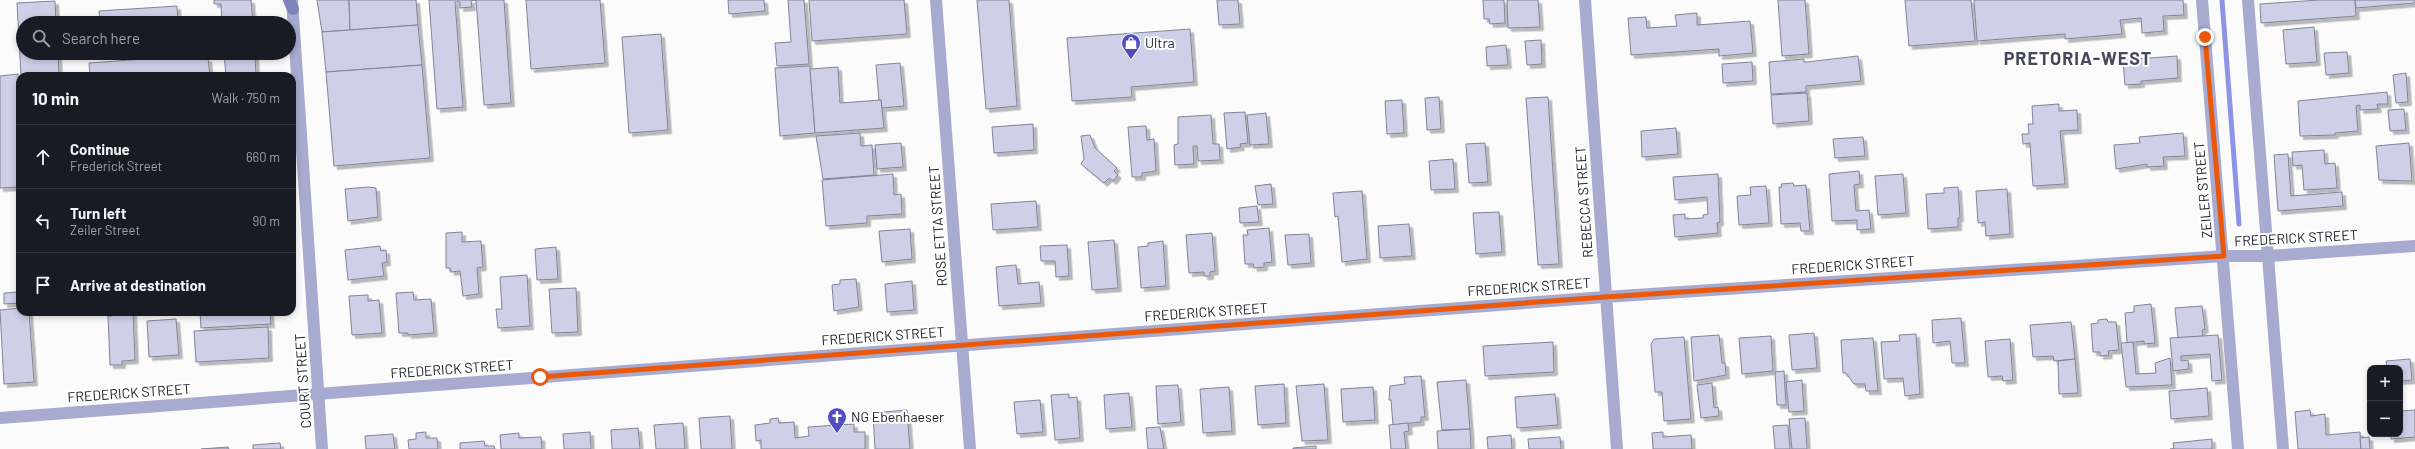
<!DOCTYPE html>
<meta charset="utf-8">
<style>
:root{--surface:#171b24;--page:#20242c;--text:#f1f3f6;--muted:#9ea1a6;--line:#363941}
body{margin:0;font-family:Barlow,sans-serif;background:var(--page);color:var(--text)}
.controls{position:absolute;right:12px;bottom:12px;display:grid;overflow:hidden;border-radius:8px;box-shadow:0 2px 6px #0003}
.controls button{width:36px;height:36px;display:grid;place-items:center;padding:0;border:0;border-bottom:1px solid var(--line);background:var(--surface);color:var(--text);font:20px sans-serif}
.stop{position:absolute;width:12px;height:12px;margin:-9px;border:3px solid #ea580c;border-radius:50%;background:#fff}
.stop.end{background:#ea580c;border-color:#fff;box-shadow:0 1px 4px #0008}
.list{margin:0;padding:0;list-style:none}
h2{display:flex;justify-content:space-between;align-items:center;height:52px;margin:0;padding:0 16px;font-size:17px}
h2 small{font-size:13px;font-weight:400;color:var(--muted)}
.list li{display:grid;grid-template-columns:26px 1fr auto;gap:12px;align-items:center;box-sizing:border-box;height:64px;padding:0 16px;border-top:1px solid var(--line)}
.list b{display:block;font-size:15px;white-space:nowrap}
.list p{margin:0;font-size:13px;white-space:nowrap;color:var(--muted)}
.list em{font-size:13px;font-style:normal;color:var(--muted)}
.icon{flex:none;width:22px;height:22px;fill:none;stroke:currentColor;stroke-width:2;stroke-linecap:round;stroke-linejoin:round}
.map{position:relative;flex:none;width:2415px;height:449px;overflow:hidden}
.search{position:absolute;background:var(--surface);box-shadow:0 2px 6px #0003;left:16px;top:16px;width:280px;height:44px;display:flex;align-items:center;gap:10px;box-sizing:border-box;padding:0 14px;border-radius:22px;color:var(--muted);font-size:15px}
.panel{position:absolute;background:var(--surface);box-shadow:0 2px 6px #0003;left:16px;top:72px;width:280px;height:244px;border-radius:12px}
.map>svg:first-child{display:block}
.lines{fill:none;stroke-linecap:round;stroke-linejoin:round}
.stream{stroke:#8e94e5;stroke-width:5}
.building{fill:#cdd0e6;stroke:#818398;filter:url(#shadow)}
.minor{stroke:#a6abcf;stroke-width:12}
.secondary{stroke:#7e83b8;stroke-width:12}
.route{stroke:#ea580c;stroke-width:5}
.labels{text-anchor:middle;stroke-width:4;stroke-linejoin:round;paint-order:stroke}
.poi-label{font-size:14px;fill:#202129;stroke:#fff;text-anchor:start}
.street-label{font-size:14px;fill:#202129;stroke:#fff}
.district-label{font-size:18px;font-weight:bold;letter-spacing:1px;fill:#47495b;stroke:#fff}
</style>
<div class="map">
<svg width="2415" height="449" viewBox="0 0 2415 449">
<defs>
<filter id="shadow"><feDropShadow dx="3.5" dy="3.5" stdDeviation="0" flood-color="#0004"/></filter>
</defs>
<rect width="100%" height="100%" fill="#fbfbfb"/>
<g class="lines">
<path class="stream" d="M2222,0l17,224"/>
</g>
<g class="building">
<path d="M214,0h37l2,23h-31l-1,-19h-7z"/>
<path d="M317,0h32l1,30 -28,2z"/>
<path d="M349,0h67l2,25 -68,5z"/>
<path d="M429,0h47l-5,1 1,6 -12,1v-6h-5l8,105 -26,2z"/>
<path d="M504,0l7,103 -27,2 -8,-105z"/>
<path d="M526,0h74l5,63 -74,6z"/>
<path d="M728,0h36l1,11 -36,3z"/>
<path d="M788,0h16l5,64 -32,2 -2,-23 16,-1z"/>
<path d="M809,0h95l3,34 -95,7z"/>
<path d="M977,0h32l8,106 -31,3z"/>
<path d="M1217,0h21l2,24 -21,1z"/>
<path d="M1483,0h21l1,23 -15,1 -1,-5h-5z"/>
<path d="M1507,0h31l2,27 -32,1z"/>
<path d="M1778,0h27l4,54 -27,2z"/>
<path d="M1905,0h66l4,41 -66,5z"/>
<path d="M1974,0h209l1,15 -21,1 1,15 -22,2 -1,-15 -21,2 2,14 -57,5v-5l-88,7z"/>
<path d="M2319,0h36l1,16 -95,7 -1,-19z"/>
<path d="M2355,0h60v3l-59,5z"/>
<path d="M55,1l1,22h-33v30h35l1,23h-38l-4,-73z"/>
<path d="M177,6l1,17h-78l-1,-12z"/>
<path d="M1697,13v12l53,-4 3,32 -34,3v-7l-88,6 -3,-37 18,-1 1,11 30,-2 -2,-11z"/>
<path d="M418,25l4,40 -96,7 -4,-40z"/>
<path d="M2314,27l3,35 -31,2 -3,-34z"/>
<path d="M1190,29l4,53 -63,5 1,10 -60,4 -5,-63z"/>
<path d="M661,34l7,96 -39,3 -7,-96z"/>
<path d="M1541,40l1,24 -15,1 -2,-24z"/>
<path d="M1506,45l2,20 -21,1 -1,-19z"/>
<path d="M2347,52l2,21 -23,2 -2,-22z"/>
<path d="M224,53h31l1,23h-30z"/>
<path d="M199,55l1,4 8,-1 2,18h-120l-1,-13z"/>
<path d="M1858,56l3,25 -55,5v6l-35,2 -2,-32 35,-3v3h3z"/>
<path d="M2177,56l1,22 -37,3v3l-16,1 -2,-25z"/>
<path d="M1752,62l1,19 -30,2 -1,-19z"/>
<path d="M900,63l4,43 -22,2 -1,-8h-2l-3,-35z"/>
<path d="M422,65l8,93 -96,8 -8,-94z"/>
<path d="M810,66l5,67 -35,3 -5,-68z"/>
<path d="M838,67l2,36 41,-3 3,28 -69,5 -5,-64z"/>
<path d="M2406,73l2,29 -12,1 -3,-28z"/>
<path d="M18,74l2,27v86l-20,1v-112z"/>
<path d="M2387,92l1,12h-11l1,5 -18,1v-5l-4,1 2,25 -23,2v2l-35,1 -2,-35z"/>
<path d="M1807,93l2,28 -36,3 -2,-29z"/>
<path d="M1439,97l2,32 -14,1 -2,-32z"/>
<path d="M1548,97l11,167 -21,1 -12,-167z"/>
<path d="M1402,100l2,33 -17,1 -2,-33z"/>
<path d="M2059,104v7l18,-1 1,20 -18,1 5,53 -32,2 -3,-43 -7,1 -1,-10h7l-1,-10h5l-1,-18z"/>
<path d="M2404,109l2,21 -16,1 -2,-21z"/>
<path d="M1245,112l3,31 -8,1 1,3 -14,2 -3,-36z"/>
<path d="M1266,113l3,31 -19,1 -3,-30z"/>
<path d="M1211,115l2,29h6l1,16 -22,1 -1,-15h-4l1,18 -19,1 -1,-20 4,-1v-27z"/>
<path d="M1033,124l1,26 -40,3 -2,-26z"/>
<path d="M1146,126l1,14 7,-1 2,32 -14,2v4h-10l-4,-50z"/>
<path d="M1676,128l2,26 -36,3 -1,-26z"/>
<path d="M860,133l1,13 11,-1 2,30 -51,4 -7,-43z"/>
<path d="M2183,133l2,23 -22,1 1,9 -17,1v-3l-31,5 -2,-24 26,-2 -1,-6z"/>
<path d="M1090,135l5,13 22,20 -3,3 4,4 -5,6 -4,-3 -5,5 -23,-19 3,-5 -3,-23z"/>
<path d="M1863,137l2,19 -30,2 -2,-19z"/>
<path d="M901,143l2,24 -26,2 -2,-24z"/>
<path d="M1485,143l3,39 -19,1 -3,-39z"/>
<path d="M2409,143l3,38 -33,-1 -3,-34z"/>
<path d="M2324,150l1,14 10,-1 2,25 -33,2 -2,-25 -9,1 -1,-14z"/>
<path d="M2288,154l3,42 51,-4 1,14 -65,5 -4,-56z"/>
<path d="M1453,159l2,30 -24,1 -2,-29z"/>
<path d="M1859,171l1,13 -6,1 2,26 13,-1 2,19 -14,1v-10l-25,1 -3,-47z"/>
<path d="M893,174l1,21 7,-1 1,20 -35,2v7l-41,3 -4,-46z"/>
<path d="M1718,174l2,48 -3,1 1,10 -43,4 -2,-22 12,-1v5l18,-1v-3l5,-1 -1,-17 -32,3 -2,-23z"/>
<path d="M1903,174l3,39 -28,2 -3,-39z"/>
<path d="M1793,183l1,3 12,-1 4,46h-9l-1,-8 -19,1 -2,-37h3l-1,-3z"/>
<path d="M1271,184l2,20 -15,1 -3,-19z"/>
<path d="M1766,186l3,37 -30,2 -2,-29 14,-1 -1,-8z"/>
<path d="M368,187l8,1 2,29 -30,4 -3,-32z"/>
<path d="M1958,187l2,31h-2v9l-30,2 -2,-35 18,-1v-5z"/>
<path d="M2007,189l3,45 -24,2 -1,-14 -7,1 -2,-32z"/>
<path d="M1362,191l5,68 -25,3 -4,-46 -3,1 -2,-24z"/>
<path d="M1036,201l2,26 -45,3 -2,-26z"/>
<path d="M1257,206l2,16 -19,1 -1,-15z"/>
<path d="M1499,212l3,40 -26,2 -3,-41z"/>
<path d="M1409,224l3,32 -32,2 -2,-32z"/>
<path d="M1269,228l3,34 -8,1v4l-10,1 -1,-4h-8l-2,-29h5l-1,-5z"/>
<path d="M910,229l2,30 -30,3 -3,-31z"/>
<path d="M462,232v10l19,-1 2,26 -6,1 2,26 -16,2 -3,-25 -9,1 -1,-4h-4v-35z"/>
<path d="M1212,233l3,38 -5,1v4h-6v-4l-15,1 -3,-38z"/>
<path d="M1309,234l2,29 -23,2 -3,-30z"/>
<path d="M1114,240l4,48 -26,2 -4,-48z"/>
<path d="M1163,241l3,45 -25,2 -3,-41 10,-1v-3z"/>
<path d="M1067,245l2,31 -13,1 -1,-16h-14l-1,-15z"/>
<path d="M380,246l1,5 5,-1 1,12 -5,1 2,13 -36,4 -3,-30z"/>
<path d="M556,247l2,32 -21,1 -2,-31z"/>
<path d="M1016,265l2,19 21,-2 2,21 -42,3 -3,-39z"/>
<path d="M527,275l3,51 -32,2 -2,-19h6l-2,-32z"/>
<path d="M856,279l3,28 -25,4 -2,-26 8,-1v-4z"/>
<path d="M912,281l2,29 -27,2 -2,-28z"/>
<path d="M576,288l2,44 -26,1 -3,-44z"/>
<path d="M19,292l1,11 -16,1v-11z"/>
<path d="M413,292l1,8 17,-1 3,34 -26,2v-2h-9l-3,-40z"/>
<path d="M368,295v6l11,-1 3,33 -30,2 -3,-39z"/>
<path d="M2151,304l4,39 -11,1v-3l-17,2 -2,-30 9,-1v-6z"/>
<path d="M2202,306l3,23 -3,1 1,6 -25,2 -3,-30z"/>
<path d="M20,308v4h9l5,70 -30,2 -4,-74z"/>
<path d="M111,312h22l2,48 -13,1v4h-12l-2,-49h4z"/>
<path d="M200,312h70l1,12 -70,4z"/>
<path d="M1961,318l4,45h-13l-2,-22 -17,2 -1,-23z"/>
<path d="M176,319l3,36 -30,2 -2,-36z"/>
<path d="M2107,319l1,3h8l3,28 -11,1 1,4 -9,1v-4h-7l-2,-28 7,-1v-3z"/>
<path d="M2071,322l4,37 -21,2 -1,-5 -20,1 -3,-32z"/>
<path d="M268,327l1,31 -73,4 -2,-31z"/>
<path d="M1814,333l3,35 -25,2 -3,-35z"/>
<path d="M1916,334l4,60 -15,2 -2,-18 -19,1 -3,-37 19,-1 -1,-6z"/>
<path d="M1719,335l3,28h3l1,12 -32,6 -3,-44z"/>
<path d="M2218,335l4,45 -10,1 -2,-27 -29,2v5l7,-1 1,9 -16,2 -3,-33z"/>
<path d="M1771,336l2,35 -31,3 -3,-36z"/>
<path d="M1684,337l7,82 -27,2 -2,-29h-7l-4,-48 3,-5z"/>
<path d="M1873,338l5,53h-12l-1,-7h-11l-8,-11h-3l-2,-33z"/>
<path d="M2010,339l3,41 -10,1 -1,-5 -14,1 -3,-36z"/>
<path d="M1553,342l1,30 -69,4 -2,-30z"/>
<path d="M2133,342l3,32 20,-1 -1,-10 15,-5 2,27 -46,2 -5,-44z"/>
<path d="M2075,359l3,34 -19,1 -1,-33z"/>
<path d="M2410,359l2,21 -12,1v-13h-13l-1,-7z"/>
<path d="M1784,371l2,34h-9l-2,-33z"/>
<path d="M1421,376l4,41h-4v5l-28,3 -2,-25h-2l1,-14 15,-2 -1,-7z"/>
<path d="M1466,380l4,49 -28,1 -5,-48z"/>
<path d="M1802,380l2,31 -15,1 -3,-30z"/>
<path d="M1712,383l2,25 4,-1 1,9 -18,2 -4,-33z"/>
<path d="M1284,384l2,39 -28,2 -3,-39z"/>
<path d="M1324,384l4,56 -26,1 -6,-55z"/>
<path d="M1178,385l3,37 -23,2 -2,-38z"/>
<path d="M1229,387l3,44 -29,2 -3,-44z"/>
<path d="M1373,387l2,33 -32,2 -2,-33z"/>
<path d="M2207,388l2,28 -38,3 -2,-28z"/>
<path d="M1129,393l3,34 -26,2 -2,-34z"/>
<path d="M1069,394v4l8,-1 3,41 -25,2 -4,-45z"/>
<path d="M1555,394l3,31 -41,3 -2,-31z"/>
<path d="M1040,400l3,32 -26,2 -3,-32z"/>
<path d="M907,410l3,39h-35l-2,-36z"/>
<path d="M2310,410l1,6 14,-2 1,21 34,-3 1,17h-63l-3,-37z"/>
<path d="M2415,410v27l-24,2v-5h9v-23z"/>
<path d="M730,416l2,33h-31l-2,-31z"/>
<path d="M778,418l1,5 15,-1 1,16 14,-2 -1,-9 46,-3v8h11v17h-104v-9l-5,1 -1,-16 15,-2v-4z"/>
<path d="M1805,418l2,31h-15l-3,-30z"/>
<path d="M683,423l2,26h-29l-2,-24z"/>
<path d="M1408,423l1,8 -5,1 2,17h-15l-2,-24z"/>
<path d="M1788,425l2,24h-15l-2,-23z"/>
<path d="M1160,427l4,22h-16l-2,-21z"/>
<path d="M638,428l2,21h-28l-1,-19z"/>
<path d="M1470,429l1,20h-33l-1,-18z"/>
<path d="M426,432v6h11l1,11h-29l-1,-9 8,-1v-6z"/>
<path d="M590,432l1,17h-27l-1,-15z"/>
<path d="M1663,432v5l28,-2 1,14h-39l-1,-16z"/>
<path d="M519,433v5l22,-1 1,12h-41l-1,-14z"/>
<path d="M393,434l2,15h-29l-1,-13z"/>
<path d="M1511,435l1,14h-24l-1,-12z"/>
<path d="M1560,437l1,12h-32l-1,-10z"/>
<path d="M2369,437l1,12h-9l-1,-11z"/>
<path d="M2212,439v10h-42h4l-1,-6z"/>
<path d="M484,441l1,5h9l1,3h-35v-6z"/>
<path d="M280,443l1,6h-28v-4z"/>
<path d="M1316,446v3h-23v-1z"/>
<path d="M228,447l1,2h-28z"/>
</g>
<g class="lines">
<g class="minor">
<path d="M292,0l30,449"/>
<path d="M936,0l34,449"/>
<path d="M1585,0l32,449"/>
<path d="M2202,0l36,449"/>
<path d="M2248,0l35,449"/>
<path d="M0,418l1605,-121 619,-41h44l147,-10"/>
</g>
<path class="secondary" d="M289,0l4,9"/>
</g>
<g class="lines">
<path class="route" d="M540,377l1065,-80 619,-41 -19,-219"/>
</g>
<defs>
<g id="shop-pin" transform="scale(1)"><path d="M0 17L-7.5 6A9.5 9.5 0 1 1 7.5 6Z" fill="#524cc3" stroke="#fff"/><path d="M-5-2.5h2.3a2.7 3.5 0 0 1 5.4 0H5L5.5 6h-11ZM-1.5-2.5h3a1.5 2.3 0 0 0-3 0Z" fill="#fff"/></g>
<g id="church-pin" transform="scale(1)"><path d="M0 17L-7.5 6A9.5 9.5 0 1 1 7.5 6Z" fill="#524cc3" stroke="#fff"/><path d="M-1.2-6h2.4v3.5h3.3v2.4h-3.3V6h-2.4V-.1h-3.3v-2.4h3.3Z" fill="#fff"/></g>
</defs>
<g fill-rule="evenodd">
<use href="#shop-pin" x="1131" y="43"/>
<use href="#church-pin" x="837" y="417"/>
</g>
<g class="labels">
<g class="poi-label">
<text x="1145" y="48">Ultra</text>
<text x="851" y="422">NG Ebenhaeser</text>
</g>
<g class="street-label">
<text transform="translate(2203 190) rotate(-95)" y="5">ZEILER STREET</text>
<text transform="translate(1584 202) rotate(-94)" y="5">REBECCA STREET</text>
<text transform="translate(938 226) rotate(-94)" y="5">ROSE ETTA STREET</text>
<text transform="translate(2296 238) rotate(-3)" y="5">FREDERICK STREET</text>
<text transform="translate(1853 265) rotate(-4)" y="5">FREDERICK STREET</text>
<text transform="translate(1529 287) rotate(-4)" y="5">FREDERICK STREET</text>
<text transform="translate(1206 312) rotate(-4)" y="5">FREDERICK STREET</text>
<text transform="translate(883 336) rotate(-4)" y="5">FREDERICK STREET</text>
<text transform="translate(452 369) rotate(-4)" y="5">FREDERICK STREET</text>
<text transform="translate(303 381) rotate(-94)" y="5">COURT STREET</text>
<text transform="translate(129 393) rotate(-4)" y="5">FREDERICK STREET</text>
</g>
<g class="district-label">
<text x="2078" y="65">PRETORIA-WEST</text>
</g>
</g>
</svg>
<div class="controls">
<button>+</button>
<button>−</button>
</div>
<div class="stop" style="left:540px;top:377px"></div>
<div class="stop end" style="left:2205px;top:37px"></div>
<div class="search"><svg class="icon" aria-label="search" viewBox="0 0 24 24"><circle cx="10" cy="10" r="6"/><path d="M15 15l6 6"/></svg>Search here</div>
<section class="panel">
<h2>10 min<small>Walk · 750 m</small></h2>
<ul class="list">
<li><svg class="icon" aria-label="ahead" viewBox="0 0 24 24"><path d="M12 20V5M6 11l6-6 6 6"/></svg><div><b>Continue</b><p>Frederick Street</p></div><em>660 m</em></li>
<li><svg class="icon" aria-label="left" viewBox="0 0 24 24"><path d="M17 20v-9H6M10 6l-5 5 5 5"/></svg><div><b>Turn left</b><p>Zeiler Street</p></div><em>90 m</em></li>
<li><svg class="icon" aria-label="arrive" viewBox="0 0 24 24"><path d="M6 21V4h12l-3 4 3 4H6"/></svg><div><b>Arrive at destination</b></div></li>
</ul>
</section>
</div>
